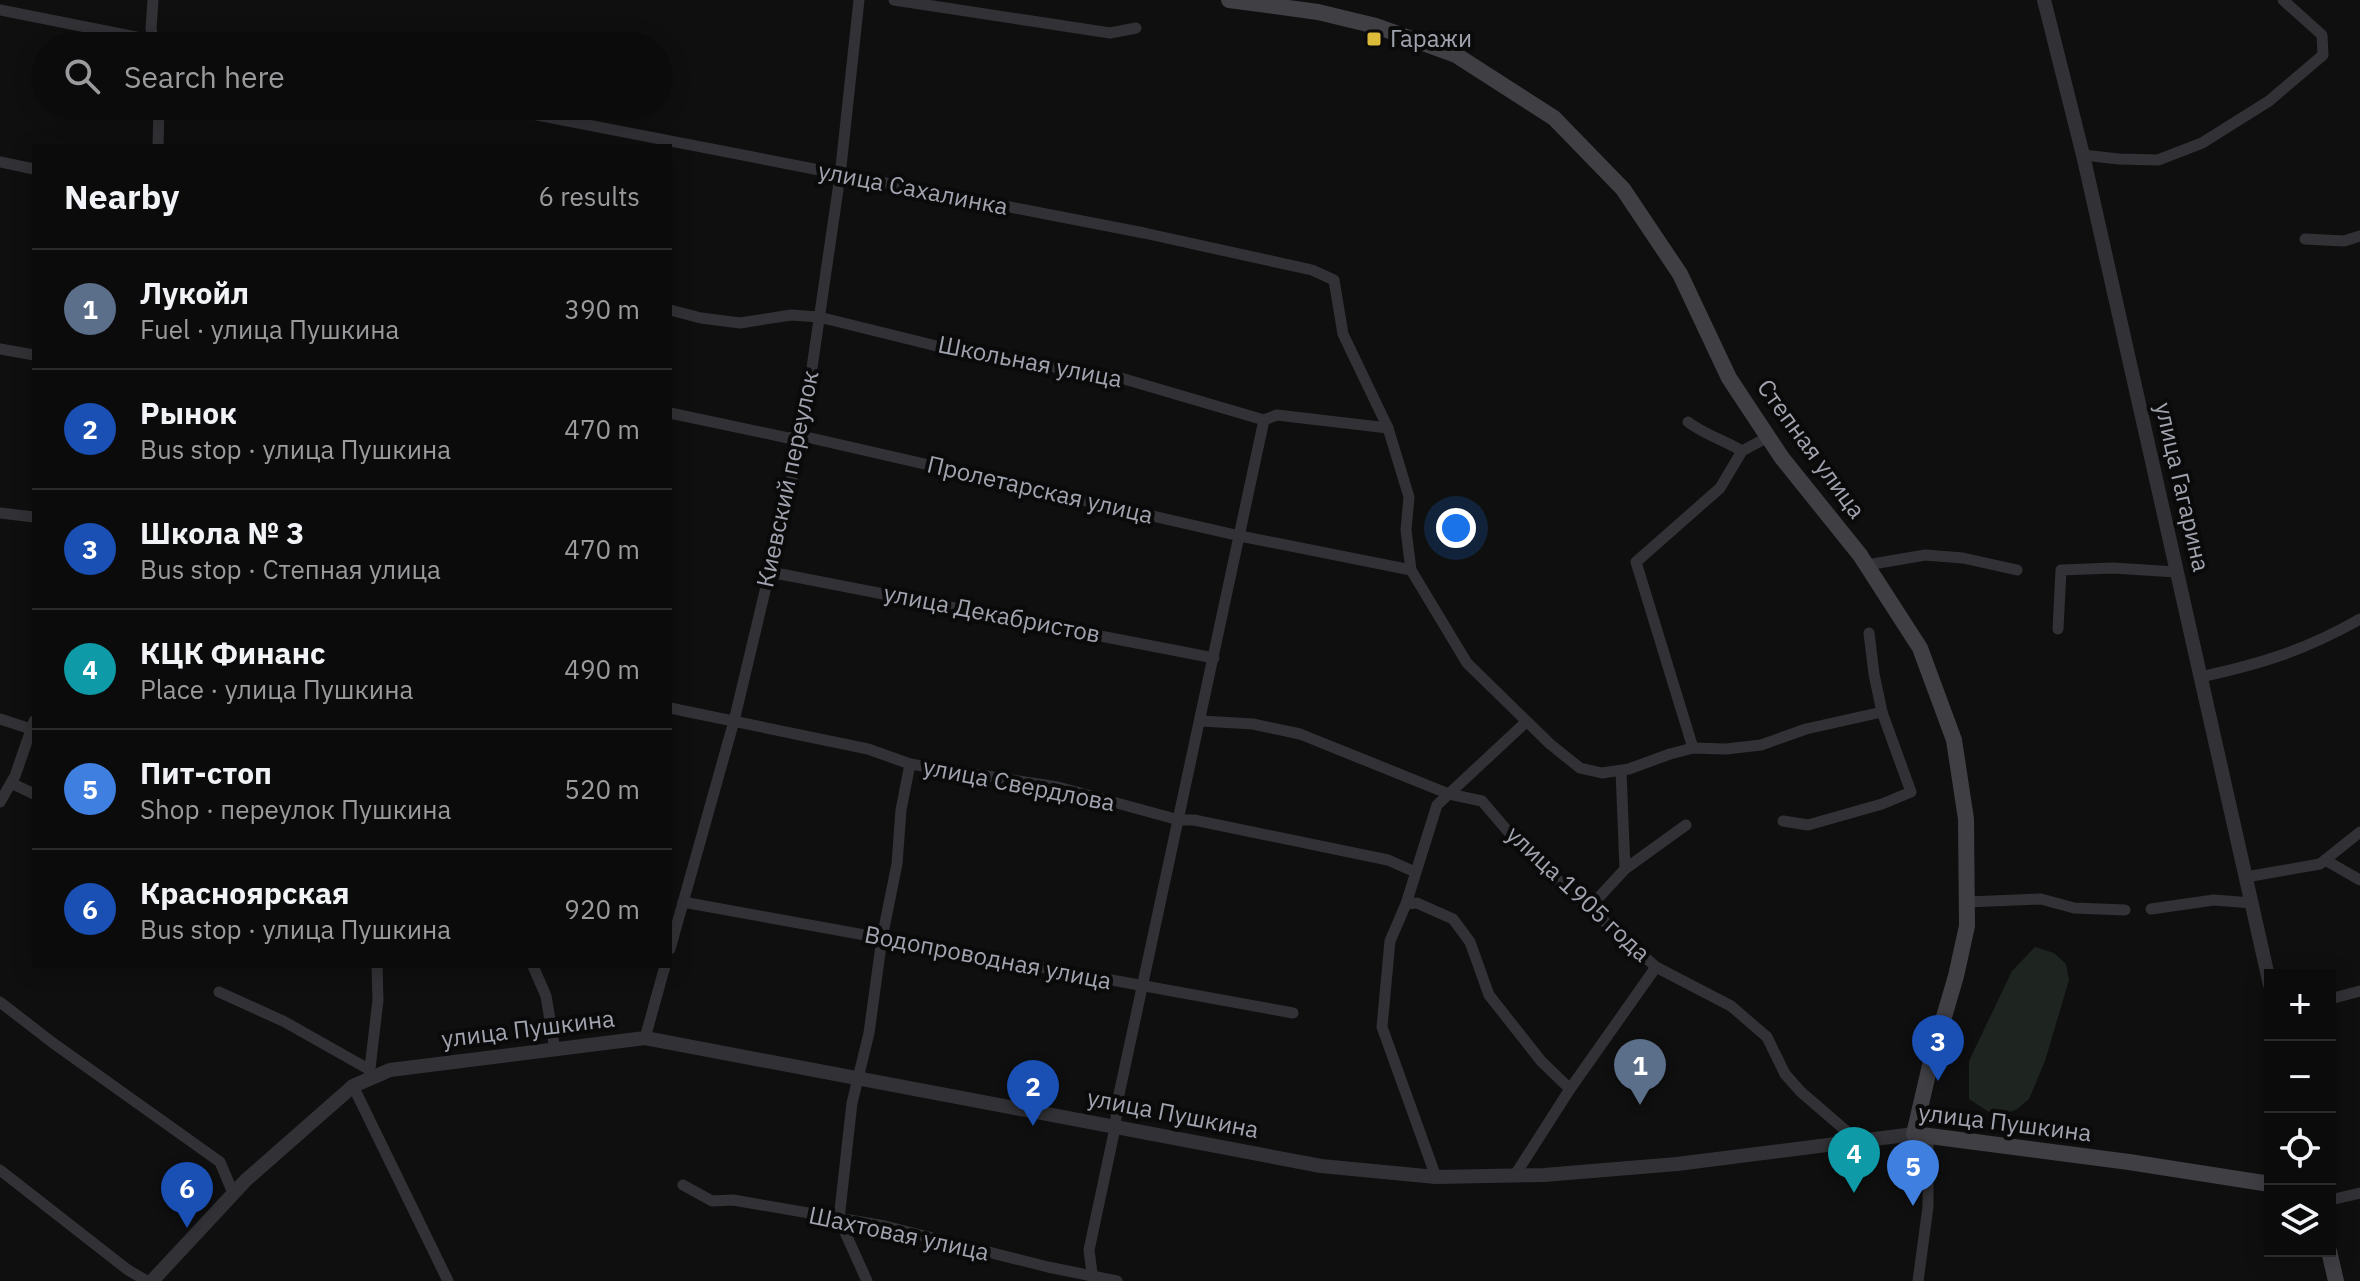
<!DOCTYPE html>
<meta charset="utf-8">
<style>
:root{--surface:#0b0b0c;--page:#141415;--text:#f1f3f6;--muted:#9a9b9d;--line:#2b2b2d;--accent:#dcbb3b}
body{margin:0;font-family:"IBM Plex Sans",sans-serif;background:var(--page);color:var(--text)}
.controls{position:absolute;right:24px;bottom:24px;display:grid;overflow:hidden;border-radius:0px;box-shadow:0 4px 20px #0003}
.controls button{width:72px;height:72px;display:grid;place-items:center;padding:0;border:0;border-bottom:2px solid var(--line);background:var(--surface);color:var(--text);font:40px sans-serif}
.you{position:absolute;left:1456px;top:528px;width:28px;height:28px;margin:-20px;border:6px solid #fff;border-radius:50%;background:#1a73e8;box-shadow:0 0 0 12px #1a73e833}
.badge{display:grid;place-items:center;width:52px;height:52px;border-radius:50%;background:var(--accent);color:#fff;font-size:26px;font-weight:700}
.pin{position:absolute;translate:-50% -66px;filter:drop-shadow(0 2px 4px #0008)}
.pin::after{content:'';position:absolute;top:42px;width:28px;height:24px;background:inherit;clip-path:polygon(0 0,100% 0,50% 100%)}
.list{margin:0;padding:0;list-style:none}
h2{display:flex;justify-content:space-between;align-items:center;height:104px;margin:0;padding:0 32px;font-size:34px}
h2 small{font-size:26px;font-weight:400;color:var(--muted)}
.list li{display:grid;grid-template-columns:52px 1fr auto;gap:24px;align-items:center;box-sizing:border-box;height:120px;padding:0 32px;border-top:2px solid var(--line)}
.list b{display:block;font-size:30px;white-space:nowrap}
.list p{margin:0;font-size:26px;white-space:nowrap;color:var(--muted)}
.list em{font-size:26px;font-style:normal;color:var(--muted)}
.icon{flex:none;width:44px;height:44px;fill:none;stroke:currentColor;stroke-width:2;stroke-linecap:round;stroke-linejoin:round}
.map{position:relative;flex:none;width:2360px;height:1281px;overflow:hidden}
.search{position:absolute;background:var(--surface);box-shadow:0 4px 20px #0003;left:32px;top:32px;width:640px;height:88px;display:flex;align-items:center;gap:20px;box-sizing:border-box;padding:0 28px;border-radius:44px;color:var(--muted);font-size:30px}
.panel{position:absolute;background:var(--surface);box-shadow:0 4px 20px #0003;left:32px;top:144px;width:640px;height:824px;border-radius:0px}
.map>svg:first-child{display:block}
.green{fill:#1e241f}
.lines{fill:none;stroke-linecap:round;stroke-linejoin:round}
.minor{stroke:#323236;stroke-width:11}
.tertiary{stroke:#323236;stroke-width:14}
.secondary{stroke:#3f3f44;stroke-width:16}
.poi-dot{fill:#dcbb3b;stroke:#0a0a0b;stroke-width:3}
.labels{text-anchor:middle;stroke-width:8;stroke-linejoin:round;paint-order:stroke}
.poi-label{font-size:24px;fill:#a1a4af;stroke:#0a0a0b;text-anchor:start}
.street-label{font-size:24px;fill:#a1a4af;stroke:#0a0a0b}
</style>
<div class="map">
<svg width="2360" height="1281" viewBox="0 0 2360 1281">
<rect width="100%" height="100%" fill="#0f0f10"/>
<path class="green" d="M2035,947l19,6 12,11 3,16 -24,81 -16,38 -13,11 -21,6 -26,-17v-38l43,-90z"/>
<g class="lines">
<g class="minor">
<path d="M153,0l-2,29 4,16"/>
<path d="M894,0l216,33 26,-5"/>
<path d="M0,10l181,36"/>
<path d="M490,106l654,127 168,37 22,10 9,54 45,94 21,69 -3,33 5,40 56,93 83,81 30,24 22,5 27,-4 41,-15 23,-6 33,1 35,-4 45,-16 76,-17 -8,-38 -5,-41"/>
<path d="M158,146l1,-40"/>
<path d="M2083,155l36,4 39,1 44,-17 67,-42 54,-46 -1,-20 -39,-35"/>
<path d="M0,162l34,7"/>
<path d="M2305,239l39,2 16,-5"/>
<path d="M670,310l31,8 39,5 51,-8 28,2 146,36 149,23 150,44 13,-5 111,13"/>
<path d="M0,349l34,6"/>
<path d="M670,413l118,25 14,-2 438,100 171,34"/>
<path d="M1688,422c17,13 36,18 54,29"/>
<path d="M0,513l34,4"/>
<path d="M1867,565l58,-10 38,3 54,12"/>
<path d="M770,572l444,86"/>
<path d="M2058,629l3,-59 52,-2 63,4"/>
<path d="M2200,677c61,-13 106,-27 160,-58"/>
<path d="M670,708l198,41 42,15 148,23 121,33h15l194,40 27,12"/>
<path d="M0,719l31,10"/>
<path d="M1201,721l52,3 47,10 149,60 33,7 41,48 133,118 75,39 36,31 18,37 16,18 58,50"/>
<path d="M1693,748l-57,-186 84,-74 22,-37 26,-14"/>
<path d="M11,783l23,11"/>
<path d="M0,802l15,-26 19,-55"/>
<path d="M1783,821l25,4 74,-21 29,-12 -29,-80"/>
<path d="M2325,860l35,20"/>
<path d="M1625,869l61,-44"/>
<path d="M2246,877l74,-13 40,-32"/>
<path d="M683,902l610,111"/>
<path d="M1967,902l74,-3 33,9 51,2"/>
<path d="M1406,904l11,-1 36,16 17,23 19,53 52,66 29,28"/>
<path d="M1590,907l35,-38 -4,-98"/>
<path d="M2151,909l63,-9 38,3"/>
<path d="M670,949l64,-228 68,-285 38,-260 19,-176"/>
<path d="M533,966l13,30 9,54"/>
<path d="M219,992l66,30 85,48"/>
<path d="M2330,999l30,-8"/>
<path d="M0,1002l53,41 167,119 13,31"/>
<path d="M645,1038l20,-72"/>
<path d="M369,1077l9,-77 -1,-34"/>
<path d="M353,1086l95,195"/>
<path d="M0,1170l128,100 19,11"/>
<path d="M1515,1175l55,-86 86,-122"/>
<path d="M1436,1177l-54,-150 8,-86 16,-37 31,-99 89,-83"/>
<path d="M683,1185l29,16 21,-1 152,26 163,41 69,14"/>
<path d="M2330,1200l30,-7"/>
<path d="M867,1281l-28,-62 13,-116 17,-70 13,-95 15,-74 4,-54 9,-46"/>
<path d="M1093,1281l-4,-31 26,-122 3,-29 146,-679"/>
<path d="M1918,1281l10,-74v-71"/>
</g>
<g class="tertiary">
<path d="M2044,0l39,155 187,830"/>
<path d="M152,1281l94,-101 107,-94 37,-16 255,-32 676,128 115,11 108,-2 133,-11 237,-30"/>
</g>
<g class="secondary">
<path d="M1229,0l89,12 58,14 80,29 98,63 69,71 57,85 49,104 53,80 78,97 60,93 34,92 12,79 1,107 -11,50 -25,85 -17,73 215,28 141,22"/>
<path d="M2329,1251l7,30"/>
</g>
</g>
<rect class="poi-dot" x="1366" y="31" width="16" height="16" rx="4"/>
<g class="labels">
<g class="poi-label">
<text x="1390" y="47">Гаражи</text>
</g>
<g class="street-label">
<text transform="translate(913 189) rotate(11)" y="8">улица Сахалинка</text>
<text transform="translate(1030 362) rotate(11)" y="8">Школьная улица</text>
<text transform="translate(1811 449) rotate(54)" y="8">Степная улица</text>
<text transform="translate(788 479) rotate(-78)" y="8">Киевский переулок</text>
<text transform="translate(2182 487) rotate(77)" y="8">улица Гагарина</text>
<text transform="translate(1040 490) rotate(13)" y="8">Пролетарская улица</text>
<text transform="translate(992 614) rotate(11)" y="8">улица Декабристов</text>
<text transform="translate(1019 785) rotate(11)" y="8">улица Свердлова</text>
<text transform="translate(1578 894) rotate(43)" y="8">улица 1905 года</text>
<text transform="translate(988 958) rotate(11)" y="8">Водопроводная улица</text>
<text transform="translate(528 1029) rotate(-7)" y="8">улица Пушкина</text>
<text transform="translate(1173 1114) rotate(11)" y="8">улица Пушкина</text>
<text transform="translate(2005 1123) rotate(7)" y="8">улица Пушкина</text>
<text transform="translate(899 1234) rotate(12)" y="8">Шахтовая улица</text>
</g>
</g>
</svg>
<div class="controls">
<button>+</button>
<button>−</button>
<button><svg class="icon" aria-label="locate" viewBox="0 0 24 24"><circle cx="12" cy="12" r="6"/><path d="M12 2v4M12 18v4M2 12h4M18 12h4"/></svg></button>
<button><svg class="icon" aria-label="layers" viewBox="0 0 24 24"><path d="M12 4l9 5-9 5-9-5zM3 14l9 5 9-5"/></svg></button>
</div>
<div class="you"></div>
<div class="pin badge" style="left:1640px;top:1105px;background:#5c6f8a">1</div>
<div class="pin badge" style="left:1033px;top:1126px;background:#1a4fb4">2</div>
<div class="pin badge" style="left:1938px;top:1081px;background:#1a4fb4">3</div>
<div class="pin badge" style="left:1854px;top:1193px;background:#0f9aa8">4</div>
<div class="pin badge" style="left:1913px;top:1206px;background:#3f7fe0">5</div>
<div class="pin badge" style="left:187px;top:1228px;background:#1a4fb4">6</div>
<div class="search"><svg class="icon" aria-label="search" viewBox="0 0 24 24"><circle cx="10" cy="10" r="6"/><path d="M15 15l6 6"/></svg>Search here</div>
<section class="panel">
<h2>Nearby<small>6 results</small></h2>
<ul class="list">
<li><span class="badge" style="background:#5c6f8a">1</span><div><b>Лукойл</b><p>Fuel · улица Пушкина</p></div><em>390 m</em></li>
<li><span class="badge" style="background:#1a4fb4">2</span><div><b>Рынок</b><p>Bus stop · улица Пушкина</p></div><em>470 m</em></li>
<li><span class="badge" style="background:#1a4fb4">3</span><div><b>Школа № 3</b><p>Bus stop · Степная улица</p></div><em>470 m</em></li>
<li><span class="badge" style="background:#0f9aa8">4</span><div><b>КЦК Финанс</b><p>Place · улица Пушкина</p></div><em>490 m</em></li>
<li><span class="badge" style="background:#3f7fe0">5</span><div><b>Пит-стоп</b><p>Shop · переулок Пушкина</p></div><em>520 m</em></li>
<li><span class="badge" style="background:#1a4fb4">6</span><div><b>Красноярская</b><p>Bus stop · улица Пушкина</p></div><em>920 m</em></li>
</ul>
</section>
</div>
